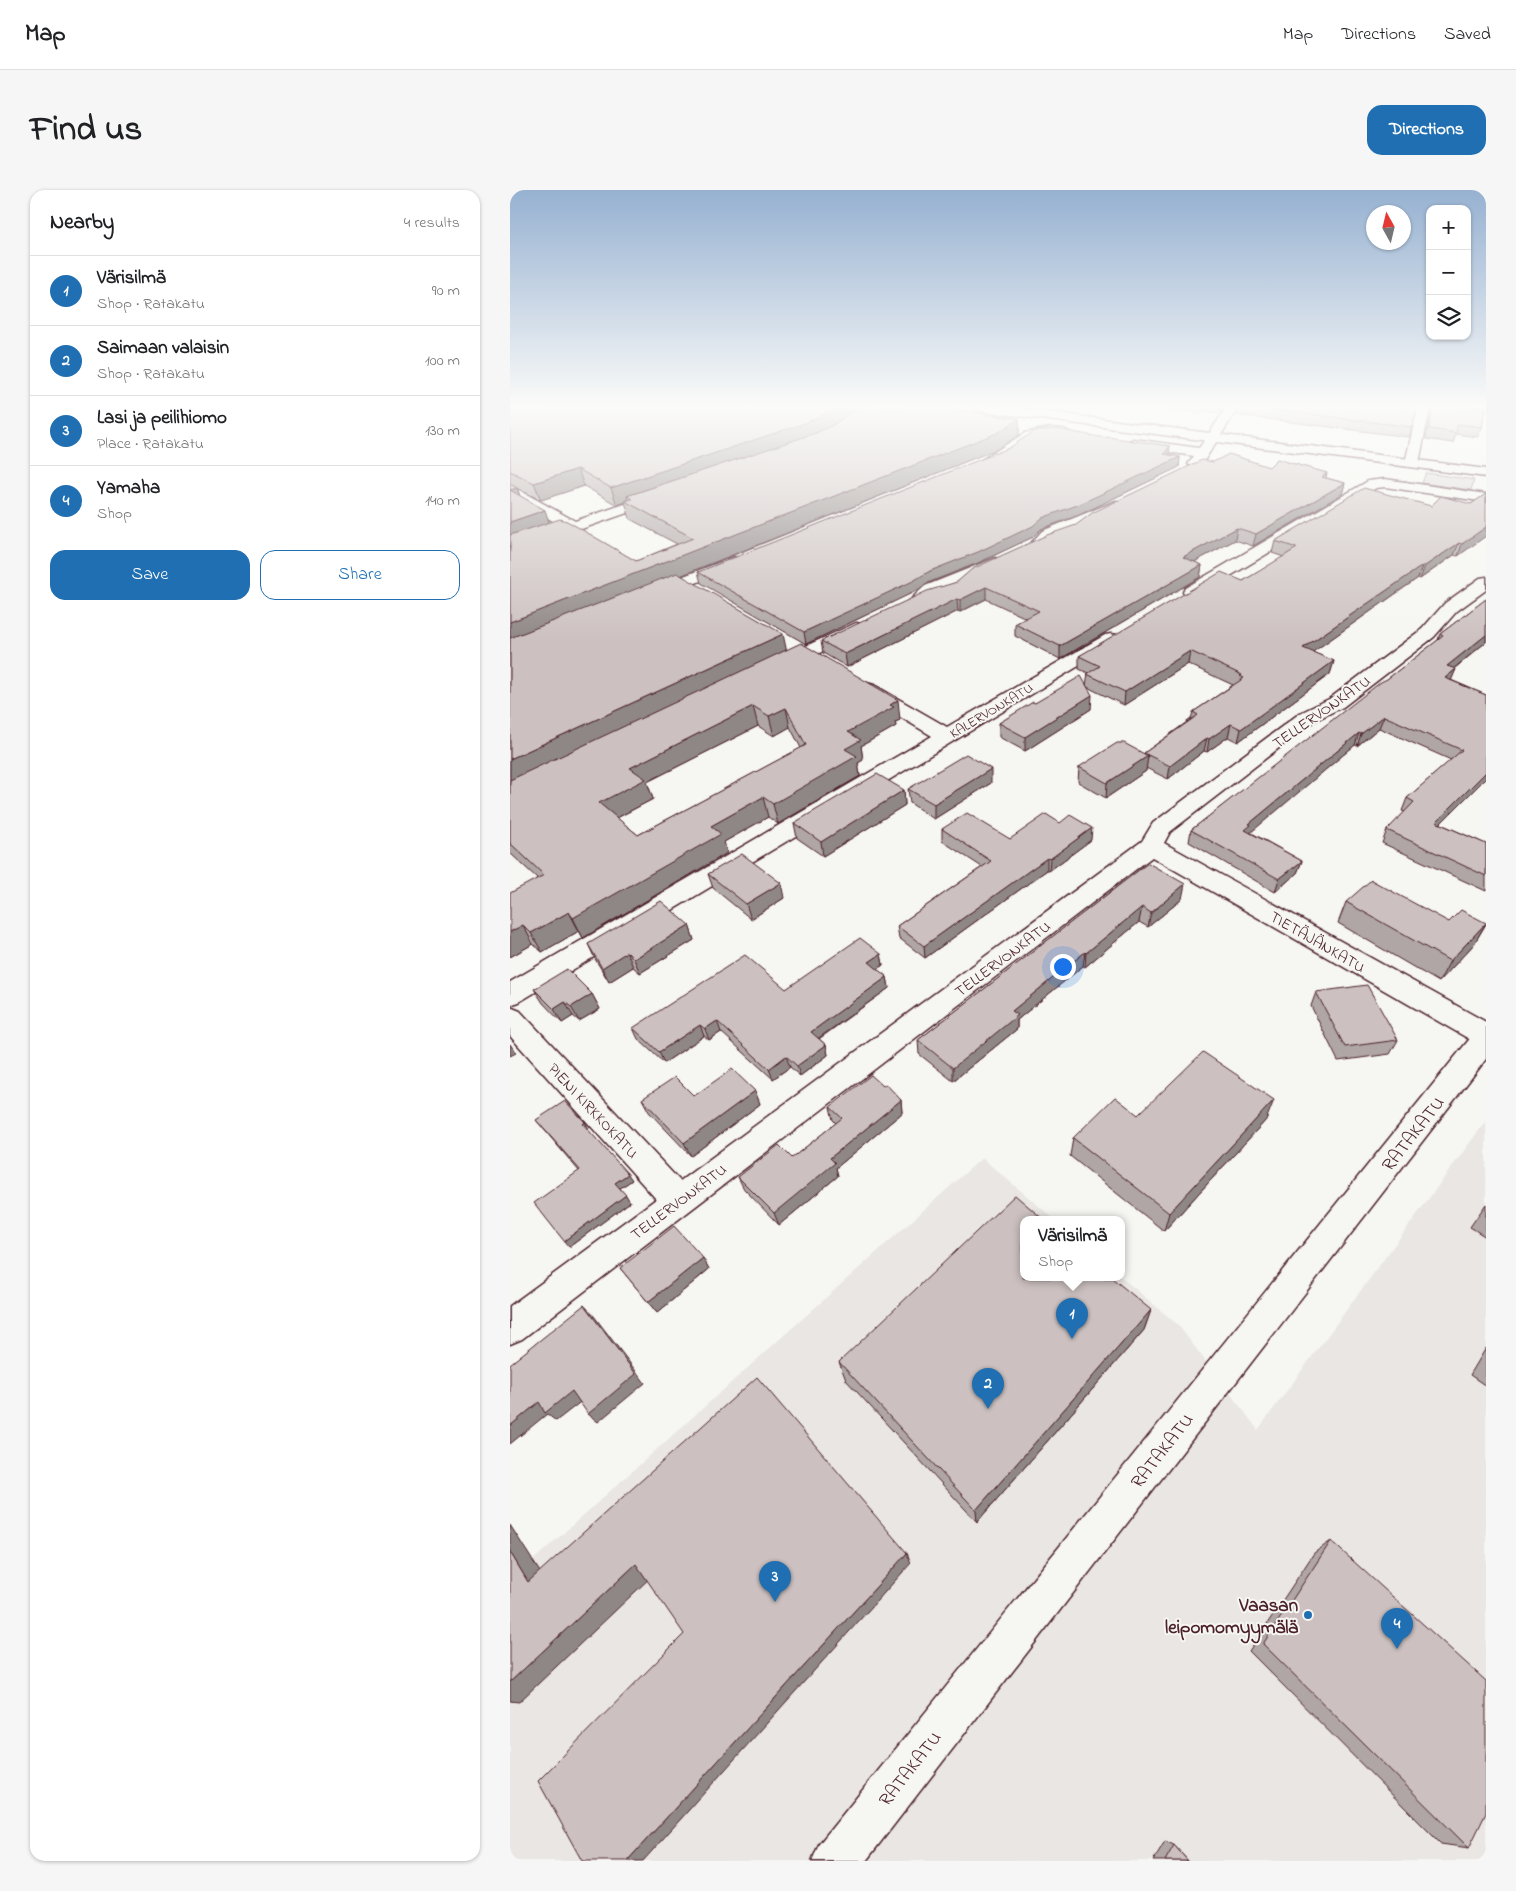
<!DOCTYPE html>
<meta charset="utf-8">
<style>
:root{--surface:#fff;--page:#f6f6f6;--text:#202124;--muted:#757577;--line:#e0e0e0;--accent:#1f6fb2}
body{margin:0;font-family:"Indie Flower",sans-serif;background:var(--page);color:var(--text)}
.controls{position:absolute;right:15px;top:15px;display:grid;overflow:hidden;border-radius:10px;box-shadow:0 1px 4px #0004}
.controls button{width:45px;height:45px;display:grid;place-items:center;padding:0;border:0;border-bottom:1px solid var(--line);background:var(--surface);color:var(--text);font:25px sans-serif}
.compass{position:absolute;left:856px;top:15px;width:45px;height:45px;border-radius:50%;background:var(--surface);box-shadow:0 1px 4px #0004;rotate:352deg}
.you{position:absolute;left:552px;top:776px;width:18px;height:18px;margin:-12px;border:4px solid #fff;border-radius:50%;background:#1a73e8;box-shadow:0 0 0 8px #1a73e833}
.badge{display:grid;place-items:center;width:32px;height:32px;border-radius:50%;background:var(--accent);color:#fff;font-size:16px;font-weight:700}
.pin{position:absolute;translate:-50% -41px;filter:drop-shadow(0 1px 2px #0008)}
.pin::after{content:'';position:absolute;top:26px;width:18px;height:15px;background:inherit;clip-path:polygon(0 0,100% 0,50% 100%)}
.popup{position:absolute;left:510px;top:1026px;width:105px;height:65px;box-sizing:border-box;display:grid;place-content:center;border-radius:10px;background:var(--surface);filter:drop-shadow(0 1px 4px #0005);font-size:16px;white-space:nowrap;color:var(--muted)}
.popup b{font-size:19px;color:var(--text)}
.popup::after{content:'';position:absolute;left:50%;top:100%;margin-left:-10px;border:10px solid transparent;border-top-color:var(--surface)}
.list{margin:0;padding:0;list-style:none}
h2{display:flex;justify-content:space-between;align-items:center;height:65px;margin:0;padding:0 20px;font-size:21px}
h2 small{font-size:16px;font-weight:400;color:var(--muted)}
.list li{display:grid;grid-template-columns:32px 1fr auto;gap:15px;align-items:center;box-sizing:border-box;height:70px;padding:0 20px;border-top:1px solid var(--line)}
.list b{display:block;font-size:19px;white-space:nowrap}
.list p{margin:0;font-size:16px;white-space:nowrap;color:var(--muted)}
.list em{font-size:16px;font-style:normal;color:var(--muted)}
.actions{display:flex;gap:10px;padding:15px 20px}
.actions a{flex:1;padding:11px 0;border:1px solid var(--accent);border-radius:15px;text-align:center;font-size:18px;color:var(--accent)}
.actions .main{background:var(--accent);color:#fff}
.icon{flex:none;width:28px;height:28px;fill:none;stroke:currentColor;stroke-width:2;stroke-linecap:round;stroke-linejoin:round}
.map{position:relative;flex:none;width:976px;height:1671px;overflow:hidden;border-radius:15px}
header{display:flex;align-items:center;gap:30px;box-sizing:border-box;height:70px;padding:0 25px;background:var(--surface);border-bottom:1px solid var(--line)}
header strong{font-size:24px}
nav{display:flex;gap:28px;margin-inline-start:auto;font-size:18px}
.intro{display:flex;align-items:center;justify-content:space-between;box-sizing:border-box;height:120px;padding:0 30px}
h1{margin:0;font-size:35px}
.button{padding:12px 22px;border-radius:15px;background:var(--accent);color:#fff;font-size:18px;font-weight:700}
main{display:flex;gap:30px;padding:0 30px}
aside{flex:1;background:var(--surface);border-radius:15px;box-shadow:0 1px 4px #0004}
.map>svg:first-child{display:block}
.built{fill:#e9e6e3}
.green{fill:#ddd6d5;stroke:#947a80}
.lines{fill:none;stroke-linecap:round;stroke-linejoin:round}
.minor-casing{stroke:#4a1f2b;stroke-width:3}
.major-casing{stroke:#4a1f2b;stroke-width:3}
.minor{fill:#f6f6f2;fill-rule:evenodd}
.major{fill:#f6f6f2;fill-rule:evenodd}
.wall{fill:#afa6a5;stroke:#4a1f2b;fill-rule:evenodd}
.shaded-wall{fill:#8f8786;stroke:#4a1f2b}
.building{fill:#ccc1c0;stroke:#4a1f2b;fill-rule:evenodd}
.poi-dot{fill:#1f6fb2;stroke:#f6f6f2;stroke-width:2}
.labels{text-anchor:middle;stroke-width:4;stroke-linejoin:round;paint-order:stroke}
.far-street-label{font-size:14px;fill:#4a1f2b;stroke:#f6f6f2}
.street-label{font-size:16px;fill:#4a1f2b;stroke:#f6f6f2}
.near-street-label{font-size:19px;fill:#4a1f2b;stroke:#f6f6f2}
.near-poi-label{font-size:19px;font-weight:bold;fill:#4a1f2b;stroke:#f6f6f2;text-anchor:end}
</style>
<header>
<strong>Map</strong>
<nav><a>Map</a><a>Directions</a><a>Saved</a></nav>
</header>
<div class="intro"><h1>Find us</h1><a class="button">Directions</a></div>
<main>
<aside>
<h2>Nearby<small>4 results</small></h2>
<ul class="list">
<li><span class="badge">1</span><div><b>Värisilmä</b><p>Shop · Ratakatu</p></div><em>90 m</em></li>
<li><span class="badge">2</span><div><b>Saimaan valaisin</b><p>Shop · Ratakatu</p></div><em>100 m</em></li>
<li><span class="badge">3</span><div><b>Lasi ja peilihiomo</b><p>Place · Ratakatu</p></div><em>130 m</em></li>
<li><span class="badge">4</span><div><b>Yamaha</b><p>Shop</p></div><em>140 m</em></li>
</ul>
<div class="actions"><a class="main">Save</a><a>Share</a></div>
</aside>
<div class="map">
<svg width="976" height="1671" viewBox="0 0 976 1671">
<rect width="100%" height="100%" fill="#f6f6f2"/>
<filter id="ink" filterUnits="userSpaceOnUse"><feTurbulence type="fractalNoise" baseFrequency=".02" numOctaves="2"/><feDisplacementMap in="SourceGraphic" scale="10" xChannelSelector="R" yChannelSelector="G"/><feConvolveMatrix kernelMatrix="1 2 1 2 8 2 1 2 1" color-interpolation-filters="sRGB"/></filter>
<g filter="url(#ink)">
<path class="built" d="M976,931v740h-976v-280l472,-423 73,62h-32v58l98,-1 57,48 80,105z"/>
<path class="green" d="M916,283l48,7 -3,10 -49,-7z"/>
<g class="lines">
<g class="minor-casing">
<g id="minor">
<path d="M717,217h12l-39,60 -5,1 -7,-4 6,-8 -61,-9 -7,-4 7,-4 66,9z"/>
<path d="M908,217h12l-11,56 -7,4 -7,-4z"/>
<path d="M540,238l14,1 7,4c-7,7 -21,2 -31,4 -17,3 -32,19 -48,27l-5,1 -7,-4 45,-28z"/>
<path d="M875,289l101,15v8l-101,-15 -9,1 -179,108h-12l-2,-4 2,-4 183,-107z"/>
<path d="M0,295l65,36 82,-28h10l2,3 -2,3 -157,55v-10l51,-18 -51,-31z"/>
<path d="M606,311l5,1 2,3 -2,3 -48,22 2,2 -3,3 -32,12 -6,-2 -2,-3 10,-11z"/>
<path d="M224,367l6,2 2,3 -2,3 -79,32h-12l-2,-4 2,-4z"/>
<path d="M485,368l6,2 2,3 -2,3 -48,21 2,3 -2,4 -32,9 -6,-1 -3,-4 13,-12z"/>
<path d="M976,387v13l-29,21 -23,26 -91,70 -29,14 -144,111 -6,11 322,179v24l-10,-3 -324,-186 -630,482 -12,5v-38l146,-107 -146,-163v-29l10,4 160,170 462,-340 11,-18 147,-110 29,-14 93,-70 23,-26 35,-25z"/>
<path d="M346,433l6,1 3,4 -3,4 -77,38 -7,2 -7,-2 -2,-4 2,-4z"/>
<path d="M601,444l6,1 3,4 -3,4 -598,359 -9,3v-23l422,-246 -72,-43 -3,-4 3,-4 7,-2 7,2 73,42 158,-92z"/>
</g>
</g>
<g class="major-casing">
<g id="major">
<path d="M463,217h37l476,62v8l-507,-66z"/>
<path d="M976,838v31l-620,802h-54l7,-17 657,-813z"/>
</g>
</g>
<use href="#minor" class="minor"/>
<use href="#major" class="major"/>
</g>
<g class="wall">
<path d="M0,217l509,12v16l-22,14 -315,127 104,74 114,70 -5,2 1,4 -35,20 2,14 -5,3 2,13 -82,48 -10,-7 -44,25 3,11 -144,85 -4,-7 -37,21 -9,-8 -23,13 27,-79 -27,-25zM74,296l33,19 8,-3 5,17 47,25 -41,17 -87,-39 -29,-26 -3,-8 -3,-1 27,13zM248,536l16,10 16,-9 11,21 -163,87 -21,-17 36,-19 -6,-17z"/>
<path d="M642,217h73l-4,6 -17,-2 -1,2z"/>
<path d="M727,217h180l-8,30 -173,-22z"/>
<path d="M922,217h54v6h-2l-2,14 -4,10 -22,-3 -3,9 -27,-4z"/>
<path d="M659,265l11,2 -1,10 -100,48 -38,14 -8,8 -55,26 -48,19 -16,10 -108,52 -105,-61 -3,-11z"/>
<path d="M703,272l114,11 -1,5 19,5 -3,11 -89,52 -18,-6 -41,22 8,3 -2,12 -140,82 -45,-23v-12l11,-6 -40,-19 -26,13 -2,-1 -111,56 -24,-14 -2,-12 136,-59z"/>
<path d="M976,304l-28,62 -4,-1 -34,24 -2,-1 -106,74 22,9 -4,13 -92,68 -10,-5 -21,15 -3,-1 -36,28 -22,-11v3l-40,27 -28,-16 1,-15 65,-13v-1l47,-34 2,-7 40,-27 -45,-21 -64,41 -37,-18 4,22 -66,42 -26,-14v-14l36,-20 51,-18 2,-12 -9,-4v-13l164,-75 41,-24 -12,-4 3,-12 156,-35 40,-2z"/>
<path d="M976,409v43l-32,27h2l-5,11 35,15 -45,129 45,20v47l-104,-48 5,-13 18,-18 -3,-1 5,-13 44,-38 -72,-32 -22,18 -2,-1 -105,87 52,29 -5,12 -22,19 -86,-50 2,-12 247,-190 2,-6z"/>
<path d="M481,593l-57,36 -24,-16 -2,-14z"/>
<path d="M394,600l1,15 -82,51 -26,-18 -3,-15z"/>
<path d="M432,639l68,10 81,1 -42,31 -2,-1 -122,88 -26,-20 -2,-12 85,-59 -40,-26z"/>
<path d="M638,673l34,36 -34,28 -9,-5 -54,45 -2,-1 -66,54v9l-64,52 -34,-27 -1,-14z"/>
<path d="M198,684l76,24 -33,21 -38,-31z"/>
<path d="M836,712l103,20 37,2 -12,20 -35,38 -101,-59z"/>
<path d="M179,735l5,15 -54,33 -7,-6 -24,15 -14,-23 -7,-15z"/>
<path d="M371,764l2,11 -6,4 10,8 2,11 -70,51 7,6 2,10 -28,21 -10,-9 -17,12 -52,-47 -12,8 -5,-4 -40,27 -26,-24 -5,-11 153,-39z"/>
<path d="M24,799l58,5 8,15 -21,12 -6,-5 -11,7 -19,-20z"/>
<path d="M806,802l82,48 -8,14 -52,7 -27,-55z"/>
<path d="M245,901l5,13 -69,52 -42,-44 -7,-13z"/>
<path d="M391,910l1,13 -66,55 2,8 -59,49 -35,-36 -6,-12 54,-19 44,-35 -3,-3 -3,-13z"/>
<path d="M628,925l128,5 -102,111 -94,-75 3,-18z"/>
<path d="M26,930l53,9 -1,1 44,50 -12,8 10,14 -61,45 10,-76 -38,-45z"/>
<path d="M976,1014v33l-16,-10z"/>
<path d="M193,1068l6,11 -52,44 -37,-45z"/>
<path d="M641,1120l-7,20 -167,192 -131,-142 -7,-18z"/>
<path d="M976,1158v38l-16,-11z"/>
<path d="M821,1351l138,307 -28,-4 -192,-193 65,-98z"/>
<path d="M655,1651l9,4 14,16h-35z"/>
</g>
<g class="shaded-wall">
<path d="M325,217h24l-36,25 -196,64 1,5 -11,4 -6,-17z"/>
<path d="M712,217h3l-4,6z"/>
<path d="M509,229v16l-22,14 -487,195v-22z"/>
<path d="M660,256l-1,10 -5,-2z"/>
<path d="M670,267l-1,10 -100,48 -38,14 -8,8 -55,26 -48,19 -16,10 -108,52 -2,-12 126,-61 112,-53z"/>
<path d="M68,279l6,17 -43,14 -7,-17z"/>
<path d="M835,293l-3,11 -89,52 3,-12z"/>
<path d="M7,298l6,17 -13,-15z"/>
<path d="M35,320l6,18 -41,14v-20z"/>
<path d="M976,337v9l-28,20 4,-12z"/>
<path d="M727,338l-2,12 -54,29 2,-12z"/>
<path d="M949,353l-5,12 -34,24 5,-13z"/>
<path d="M692,375l-2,12 -140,82v-13z"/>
<path d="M912,376l-4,12 -118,83 3,-13z"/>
<path d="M476,397v12l-26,13v-12z"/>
<path d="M447,409l1,12 -111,56 -2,-13z"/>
<path d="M273,444l4,19 -277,130v-24z"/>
<path d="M976,445v7l-44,36 5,-12z"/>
<path d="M680,461l-2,13 -64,41 1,-13z"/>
<path d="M824,471l-4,13 -92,68 3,-13z"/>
<path d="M946,479l-5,12 -6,-3z"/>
<path d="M582,505l-1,14 -66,42v-14z"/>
<path d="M388,510l2,20 -5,2 1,4 -35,20 2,14 -5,3 2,13 -82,48 -5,-20 72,-55 3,-17z"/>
<path d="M243,516l5,20 -111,56 6,17 -46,24 -8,-20 31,-35z"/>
<path d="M276,518l4,19 -16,9 -5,-20z"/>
<path d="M874,526l-5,12 -22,18 4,-12z"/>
<path d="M721,534l-3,13 -21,15 2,-13z"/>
<path d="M849,543l-4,12 -106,89 -4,-4 4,-6z"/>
<path d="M697,548l-3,13 -36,28 2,-13z"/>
<path d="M638,566l-2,15 -40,27 1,-15z"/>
<path d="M481,579v14l-57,36v-15z"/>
<path d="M976,582v6l-56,56 6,-12z"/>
<path d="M394,600l1,15 -82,51 -2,-14z"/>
<path d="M253,607l5,20 -44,25 3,11 -144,85 -10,-20 138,-92z"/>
<path d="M582,638l-1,12 -42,31 1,-12z"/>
<path d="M537,668v12l-122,88 -1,-12z"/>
<path d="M792,671l-5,12 -22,19 4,-13z"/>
<path d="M271,693l3,15 -33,21 -5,-15z"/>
<path d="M675,694l-3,15 -34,28 3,-14z"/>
<path d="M632,717l-3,15 -54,45 1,-14z"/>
<path d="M59,722l10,19 -37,21 -11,-19z"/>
<path d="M976,733l-12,21 -35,38 11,-21z"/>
<path d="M13,735l10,19 -23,13v-25z"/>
<path d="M179,735l5,15 -54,33 -6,-14z"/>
<path d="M117,762l6,15 -24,15 -7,-14z"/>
<path d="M575,762l-2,14 -66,54v9l-64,52v-13l59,-57z"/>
<path d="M371,764l2,11 -12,9 -2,-12z"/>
<path d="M377,787l2,11 -76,54 -2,-10z"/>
<path d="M82,804l8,15 -21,12 -8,-14z"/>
<path d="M55,812l8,14 -11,7 -8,-14z"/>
<path d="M207,831l4,11 -12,8 -4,-11z"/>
<path d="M190,835l4,11 -40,27 -5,-11z"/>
<path d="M0,854l6,9 -6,3z"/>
<path d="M316,855l2,10 -28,21 -3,-10z"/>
<path d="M276,866l4,11 -17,12 -4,-10z"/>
<path d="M245,901l5,13 -69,52 -7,-13z"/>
<path d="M391,910l1,13 -66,55 2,8 -59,49 -5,-12 56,-55z"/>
<path d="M764,910l-8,20 -102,111 5,-18z"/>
<path d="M75,932l4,7 -2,1 -4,-6z"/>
<path d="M118,984l4,6 -13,9 -4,-6z"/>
<path d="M116,1005l4,7 -61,45 -5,-6z"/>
<path d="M193,1068l6,11 -52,44 -9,-11z"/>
<path d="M74,1115l10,11 51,67 -47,39 -10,-8z"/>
<path d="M641,1120l-7,20 -167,192 -1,-12z"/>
<path d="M62,1201l11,9 -27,21 -9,-7 -37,30v-18l29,-24z"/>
<path d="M0,1335l42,66 -24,-9 -18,-30z"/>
<path d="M397,1363l4,10 -268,298h-16z"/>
<path d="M126,1374l18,10 -135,128 -9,-1v-19z"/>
</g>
<g class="building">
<path d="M0,217h325l-14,9 -16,7 -194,65 -33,-19 -44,14 -24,-12z"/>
<path d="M348,217h82l79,12 -22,14 -487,189v-87l50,-16 7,2 69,40 57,-23 -68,-37 7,-2 -5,-3 189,-63 17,-8z"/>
<path d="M743,217h164l-5,20z"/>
<path d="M923,217h52l-3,20 -24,-3 -2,9 -27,-4z"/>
<path d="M546,239l49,9 2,-1 63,9 -6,8 16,3 -100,47 -38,14 -9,8 -55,26 -48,19 -17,10 -109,51 -106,-60 311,-124 26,-17z"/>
<path d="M719,264l40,13 8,-8 50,14 -5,4 23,6 -89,51 -19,-6 -54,29 19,8 -142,81 -45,-22 24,-13 -53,-24 -26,13 -3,-1 -112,55 -24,-13 106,-50 30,-9 15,-13 75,-34 29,-10 16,-12 110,-53 11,2z"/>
<path d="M0,294l7,4 -7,2 35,20 -35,12z"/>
<path d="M854,298l67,18 10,-10 30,8 15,-10v33l-24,17 -3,-1 -34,23h-3l-119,82 31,13 -93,68 -10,-5 -22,15 -2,-1 -37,28 -26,-13 54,-38 -5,-3 51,-34 -4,-2 2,-1 -52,-24 -65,41 -38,-18 13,-8 -21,-10 142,-84 22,9 54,-33 -22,-7z"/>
<path d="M167,383l106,61 -273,125v-121z"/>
<path d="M976,409v36l-39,31 9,3 -11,9 41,17v77l-50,50 50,22v32l-99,-46 27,-28 -7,-4 55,-48 -78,-34 -23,18 -2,-1 -110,91 2,1 -6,5 57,31 -23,18 -88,-49 190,-148 6,-3 56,-43 -3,-2z"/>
<path d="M291,453l97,57 -8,5 4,2 -46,25 13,8 -16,9 12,7 -84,48 -10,-7 -52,29 10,8 -148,84 -4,-6 -38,21 -8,-8 -13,7v-39l34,-18 -34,-32v-63zM243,516l16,10 17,-8 20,37 -168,90 -39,-32 47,-24 -16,-11z"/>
<path d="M571,486l11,19 -67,42 -26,-14 34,-21 2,1z"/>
<path d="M607,553h7l24,13 -41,27 -28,-16z"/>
<path d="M456,564l25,15 -57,35 -26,-15z"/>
<path d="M367,584l27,16 -83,52 -27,-19z"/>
<path d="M457,623l43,26 36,-25 14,9 10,-8 22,13 -42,31 -3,-1 -123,88 -27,-20 94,-65 -49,-32z"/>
<path d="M232,664l39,29 -35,21 -38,-30z"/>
<path d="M638,673l37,21 -34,29 -9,-6 -56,46 -1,-1 -73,59 6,4 -65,53 -35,-28z"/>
<path d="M861,690l78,42 12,-12 25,13 -36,38 -104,-59z"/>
<path d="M151,711l28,24 -55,34 -7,-7 -25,16 -14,-24z"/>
<path d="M350,748l21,16 -12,8 18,15 -76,55 15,13 -29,21 -11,-10 -17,13 -52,-48 -12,8 -5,-4 -41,27 -26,-24 112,-73 41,34z"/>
<path d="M57,779l25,25 -21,13 -6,-5 -11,7 -20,-20z"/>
<path d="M857,795l31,55 -53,7 -29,-55z"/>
<path d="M693,862l71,48 -105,113 -96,-75 42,-41 23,18z"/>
<path d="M222,879l23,22 -71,52 -42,-44 33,-22 19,19z"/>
<path d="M361,885l12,11 3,-2 15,16 -71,58 5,5 -61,50 -36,-36 41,-32 13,13 50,-40 -12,-11z"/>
<path d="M55,911l20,21 -2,2 45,50 -13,9 11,12 -62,46 -30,-38 46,-33 -44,-50z"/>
<path d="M505,1005l29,25h-21v58h89l39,32 -175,200 -137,-148z"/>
<path d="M164,1036l29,32 -55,44 -28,-34z"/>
<path d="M74,1115l52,69 -48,40 -16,-23 -27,22 -6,-11 -29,24v-62z"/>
<path d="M247,1187l150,176 -280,308h-45l-44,-80 146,-147 -48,-70 -126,118v-130l18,30z"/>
<path d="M821,1351l155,140v132l-17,35 -206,-204z"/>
<path d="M664,1655l14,16h-23z"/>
</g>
</g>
<linearGradient id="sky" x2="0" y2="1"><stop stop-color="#96b1d1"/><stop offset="0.48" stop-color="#fbfbf9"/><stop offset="1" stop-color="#fbfbf9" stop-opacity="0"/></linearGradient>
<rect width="976" height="451" fill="url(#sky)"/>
<circle class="poi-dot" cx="798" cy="1425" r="5"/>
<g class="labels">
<g class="far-street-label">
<text transform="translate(481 520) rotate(-31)" y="5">KALERVONKATU</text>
</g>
<g class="street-label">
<text transform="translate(811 521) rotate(-35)" y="6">TELLERVONKATU</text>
<text transform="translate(808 751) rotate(30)" y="6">TIETÄJÄNKATU</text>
<text transform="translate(492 768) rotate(-37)" y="6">TELLERVONKATU</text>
<text transform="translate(84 920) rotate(47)" y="6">PIENI KIRKKOKATU</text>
<text transform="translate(168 1011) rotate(-37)" y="6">TELLERVONKATU</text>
</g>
<g class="near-street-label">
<text transform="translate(902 943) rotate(-52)" y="7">RATAKATU</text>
<text transform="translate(651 1260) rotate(-52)" y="7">RATAKATU</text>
<text transform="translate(399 1578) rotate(-52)" y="7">RATAKATU</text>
</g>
<g class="near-poi-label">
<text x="788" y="1421">Vaasan<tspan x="788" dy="22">leipomomyymälä</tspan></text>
</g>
</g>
</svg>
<div class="controls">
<button>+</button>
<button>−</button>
<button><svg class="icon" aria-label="layers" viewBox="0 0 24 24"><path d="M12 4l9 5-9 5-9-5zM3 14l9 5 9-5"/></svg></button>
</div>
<svg class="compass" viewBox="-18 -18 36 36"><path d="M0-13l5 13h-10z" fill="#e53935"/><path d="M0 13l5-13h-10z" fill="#757577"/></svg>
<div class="you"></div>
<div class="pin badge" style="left:562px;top:1149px">1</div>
<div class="popup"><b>Värisilmä</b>Shop</div>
<div class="pin badge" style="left:478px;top:1219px">2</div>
<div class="pin badge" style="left:265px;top:1412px">3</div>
<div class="pin badge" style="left:887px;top:1459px">4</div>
</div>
</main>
